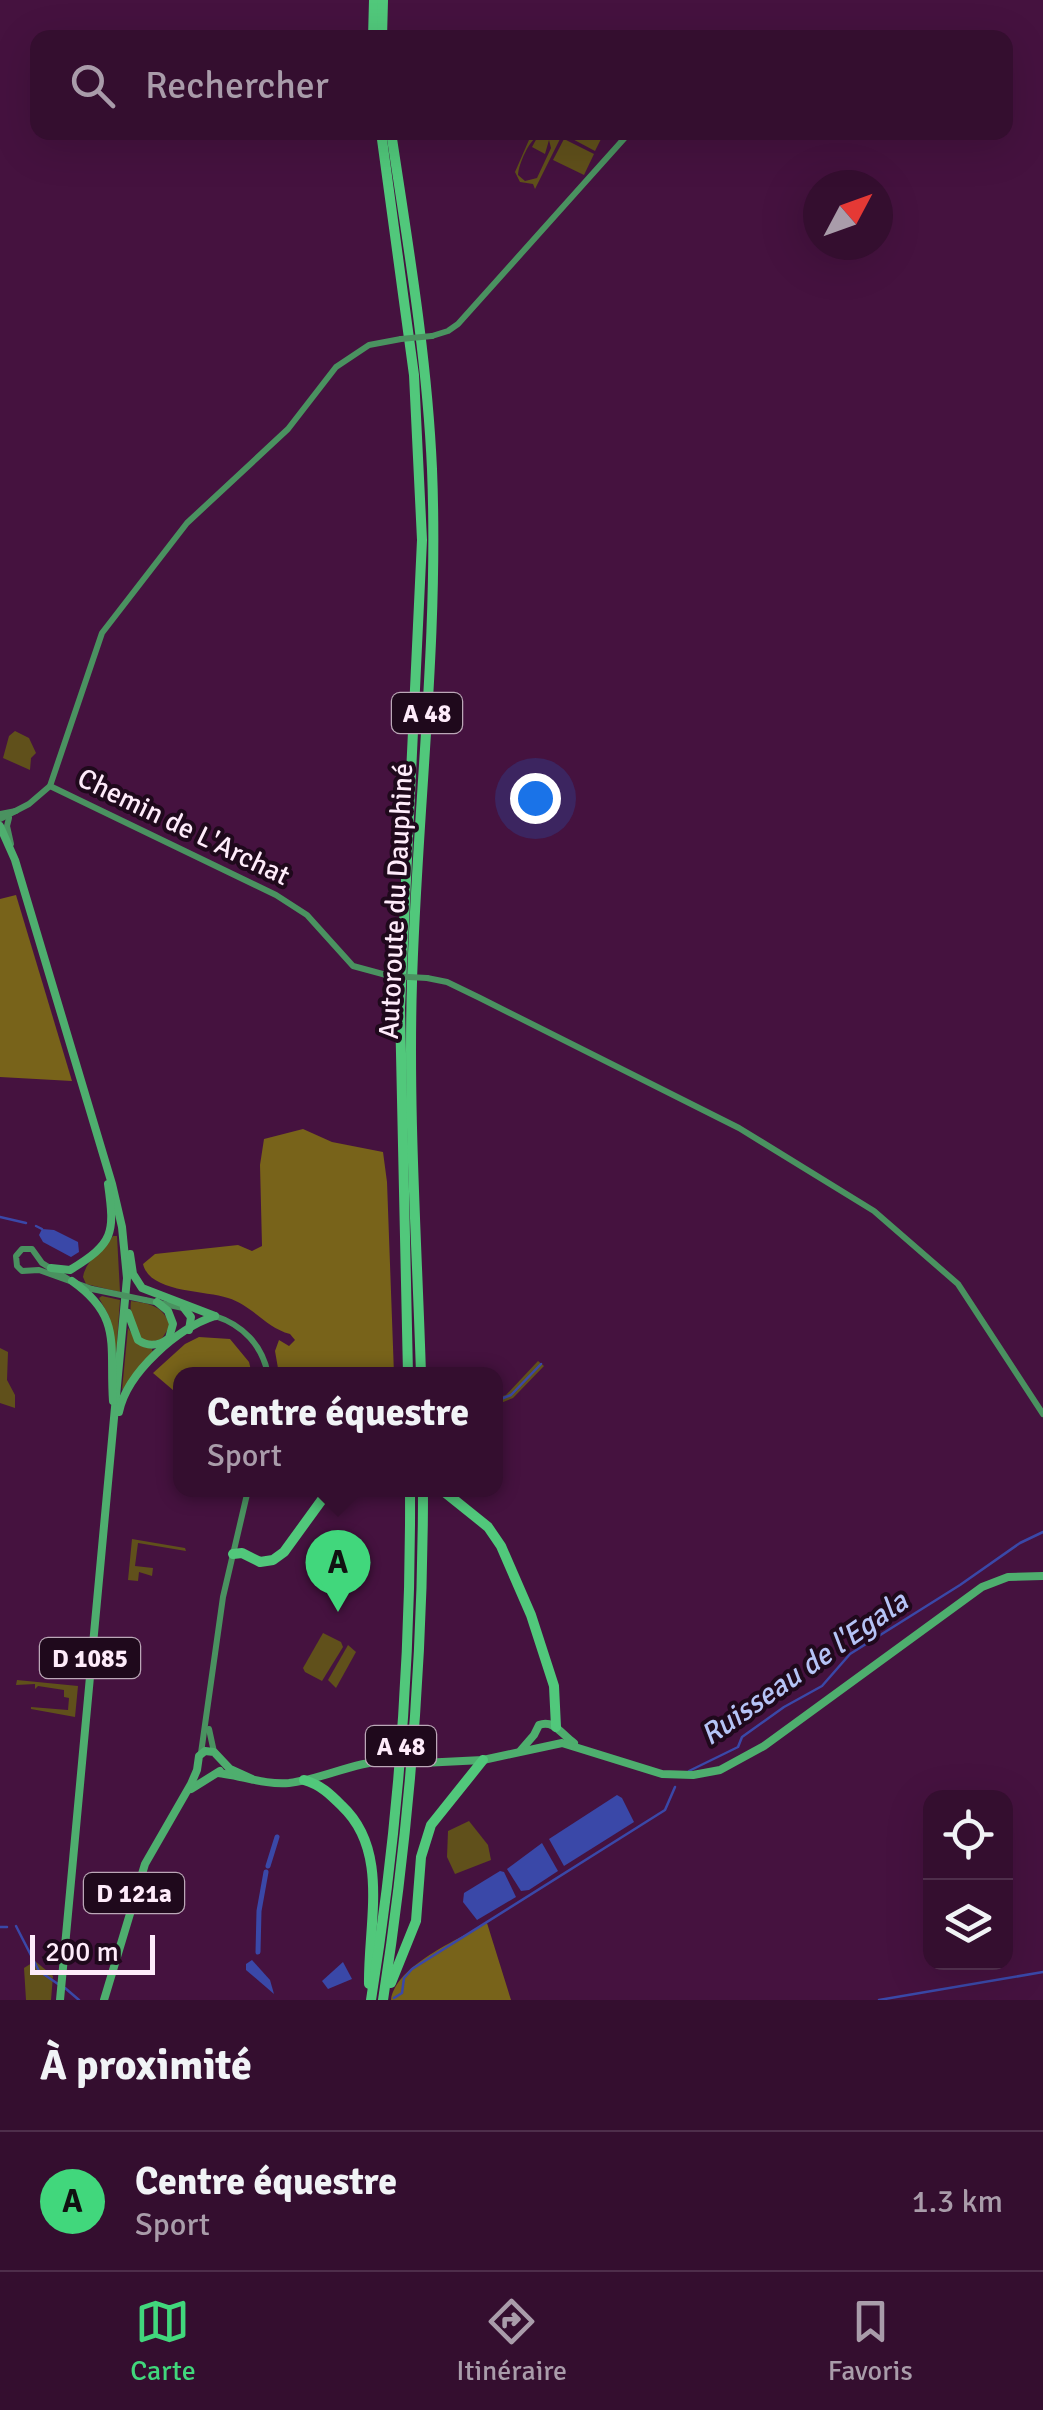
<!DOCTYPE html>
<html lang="fr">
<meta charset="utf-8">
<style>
:root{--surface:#340e2f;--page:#3c1737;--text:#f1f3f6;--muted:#a99caa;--line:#4e2e4b;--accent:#41d77c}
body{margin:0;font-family:Signika,sans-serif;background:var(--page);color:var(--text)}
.controls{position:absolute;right:30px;bottom:30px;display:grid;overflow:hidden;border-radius:20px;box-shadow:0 10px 40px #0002}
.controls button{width:90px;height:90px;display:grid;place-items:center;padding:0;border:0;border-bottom:2px solid var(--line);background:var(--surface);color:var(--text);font:50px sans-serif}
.compass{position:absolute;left:803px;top:170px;width:90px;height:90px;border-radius:50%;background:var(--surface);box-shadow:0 10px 40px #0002;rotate:49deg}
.scale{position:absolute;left:30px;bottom:25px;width:125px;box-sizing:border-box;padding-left:10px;border:5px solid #feebfa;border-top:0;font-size:28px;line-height:35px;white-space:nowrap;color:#feebfa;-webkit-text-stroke:8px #1f091c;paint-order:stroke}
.you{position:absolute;left:535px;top:798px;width:35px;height:35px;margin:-25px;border:8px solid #fff;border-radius:50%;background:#1a73e8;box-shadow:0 0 0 15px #1a73e833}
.badge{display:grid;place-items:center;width:65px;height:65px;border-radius:50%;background:var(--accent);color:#111;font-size:32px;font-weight:700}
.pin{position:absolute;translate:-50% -82px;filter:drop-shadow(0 2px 5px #0008)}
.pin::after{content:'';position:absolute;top:52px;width:35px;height:30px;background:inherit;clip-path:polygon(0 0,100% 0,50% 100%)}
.popup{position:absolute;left:173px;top:1367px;width:330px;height:130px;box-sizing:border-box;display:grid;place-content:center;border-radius:20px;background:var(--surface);filter:drop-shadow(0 2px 8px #0005);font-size:32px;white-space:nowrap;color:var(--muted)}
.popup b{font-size:38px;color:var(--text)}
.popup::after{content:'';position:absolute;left:50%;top:100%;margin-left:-20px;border:20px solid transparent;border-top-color:var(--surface)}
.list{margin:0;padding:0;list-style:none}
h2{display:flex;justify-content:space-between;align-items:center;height:130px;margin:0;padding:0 40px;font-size:42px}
h2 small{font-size:32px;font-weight:400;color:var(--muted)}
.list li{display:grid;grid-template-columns:65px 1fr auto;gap:30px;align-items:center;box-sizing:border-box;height:140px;padding:0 40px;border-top:2px solid var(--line)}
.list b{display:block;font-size:38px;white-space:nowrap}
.list p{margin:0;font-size:32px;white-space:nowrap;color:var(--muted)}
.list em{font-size:32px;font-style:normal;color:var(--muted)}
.icon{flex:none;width:55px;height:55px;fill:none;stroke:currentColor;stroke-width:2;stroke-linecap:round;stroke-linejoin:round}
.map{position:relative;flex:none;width:1043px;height:2000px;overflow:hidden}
.search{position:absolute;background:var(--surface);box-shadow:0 10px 40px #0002;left:30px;right:30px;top:30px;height:110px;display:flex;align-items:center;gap:25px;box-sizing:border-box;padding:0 35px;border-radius:20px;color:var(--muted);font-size:38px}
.sheet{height:270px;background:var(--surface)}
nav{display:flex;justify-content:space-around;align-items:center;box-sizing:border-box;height:140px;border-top:2px solid var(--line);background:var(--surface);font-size:28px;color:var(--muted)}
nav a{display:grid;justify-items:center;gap:5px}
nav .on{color:var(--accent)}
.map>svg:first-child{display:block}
.green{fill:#60501b;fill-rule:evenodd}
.forest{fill:#78631a}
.water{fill:#3a48a8}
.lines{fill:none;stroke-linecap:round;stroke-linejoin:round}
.stream{stroke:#3a48a8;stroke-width:2.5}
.canal{stroke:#3a48a8;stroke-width:5}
.secondary{stroke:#4a9260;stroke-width:6}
.primary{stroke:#4eae6e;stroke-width:8}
.highway{stroke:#51c87b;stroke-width:10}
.secondary-bridge{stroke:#4a9260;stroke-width:6}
.primary-bridge{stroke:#4eae6e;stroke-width:8}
.labels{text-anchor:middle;stroke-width:8;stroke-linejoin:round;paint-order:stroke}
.shield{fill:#1f091c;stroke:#bba7b7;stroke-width:2.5}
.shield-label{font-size:25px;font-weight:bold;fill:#feebfa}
.street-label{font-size:28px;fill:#feebfa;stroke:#1f091c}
.water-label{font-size:30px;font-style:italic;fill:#b5c3f6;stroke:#1f091c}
</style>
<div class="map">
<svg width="1043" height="2000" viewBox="0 0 1043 2000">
<rect width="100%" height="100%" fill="#45123f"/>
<g class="green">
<path d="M532,133h13l9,7 6,-1 -25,50 -2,-5 -13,-2 -5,-10zM538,136l-6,11 13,7 4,-14 2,8 -14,30 -12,3 -7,-6c1,-12 11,-34 20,-39z"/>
<path d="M566,133v-1l38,1 -9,18 -30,-16z"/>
<path d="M564,139l30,15 -10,21 -31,-15z"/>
<path d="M15,731l14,7 7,15 -5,5 -1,12 -27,-12 6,-22z"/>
<path d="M113,1236h4l3,56 -34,-8 -3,-7c3,-18 20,-26 30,-41z"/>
<path d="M102,1296l18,4 -4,56 -7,-40 -10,-18z"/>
<path d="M131,1301c21,3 32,5 39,25l-9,14 -15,2c-12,-8 -17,-26 -15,-41z"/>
<path d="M128,1328l11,16 13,5 1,5 -31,36z"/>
<path d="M0,1348l8,4 -1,28 8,15v13l-15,-5z"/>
<path d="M538,1361l6,5 -31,32 -17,7v-7l10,-3z"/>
<path d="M132,1539l53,9 1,3 -48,-8 -3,23 18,2 -1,8 -13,-4 -1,9 -10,-1z"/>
<path d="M323,1633l18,9 2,5 -21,34 -17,-9 -2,-4z"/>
<path d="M348,1645l8,7 -20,36 -8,-8z"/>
<path d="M17,1680l61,6 -3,31 -44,-8v-2l37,3 1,-12 -5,-1v-7l-26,-4 -3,3v-5l-19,1z"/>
<path d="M469,1821l19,24 3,15 -36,14 -8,-17 1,-26z"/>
<path d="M35,1961l18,15 -2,24h-25l-2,-32z"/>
</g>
<g class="forest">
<path d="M16,895l56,186 -72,-4v-178z"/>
<path d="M303,1129l29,13 51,10 4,30 7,192h-115l-4,-23 4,-11 10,6 6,-6 -5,-6c-24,-6 -38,-29 -62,-36 -24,-8 -78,-5 -85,-34l12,-10 83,-9 14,6 10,-5 -2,-81 4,-26z"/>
<path d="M199,1337l31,2 19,23 3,12h-72v22l-27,-23 32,-29z"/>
<path d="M487,1923l24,77h-120c5,-35 67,-60 96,-77z"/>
</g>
<g class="water">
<path d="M42,1229l12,1 24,12 1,10 -8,5 -28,-15 -4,-7z"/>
<path d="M617,1795l5,3 12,24 -70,44 -15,-27z"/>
<path d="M542,1843l16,28 -29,19 -8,1 -14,-22z"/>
<path d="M500,1871l4,1 12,25 -39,23 -14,-18 1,-9z"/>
<path d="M252,1960l18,20 4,14 -28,-24v-6z"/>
<path d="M343,1962l9,17 -24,10 -6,-8z"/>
</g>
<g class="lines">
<g class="stream">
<path d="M0,1217l26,6"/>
<path d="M36,1226l6,3"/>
<path d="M496,1401l15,-6 30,-31"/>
<path d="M689,1771l49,-24 4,-10 42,-30 38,-21 28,-32 110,-69 60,-42 23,-11"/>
<path d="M16,1926l23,45 19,13"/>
<path d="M0,1927h7"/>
<path d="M65,1988l14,12"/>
<path d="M394,1998l8,-5 2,-15 8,-9 253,-159 10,-23"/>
<path d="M879,2000l164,-28"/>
</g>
<g class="canal">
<path d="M268,1866l9,-29"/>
<path d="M258,1952l1,-41 7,-39"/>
</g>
<g class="secondary">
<path d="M702,38l2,-5"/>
<path d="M432,336l16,-5 10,-7 172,-192"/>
<path d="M50,786l226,109 31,20 46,51 37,10"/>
<path d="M0,814l16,-3"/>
<path d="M9,818l-2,8 4,18"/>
<path d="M0,819l29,-15 21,-18 52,-153 85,-110 101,-94 48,-62 33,-22 32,-6"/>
<path d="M427,978l20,4 33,16 259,130 135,83 84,73 85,130"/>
<path d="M68,1279l-26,-16 -10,-14h-10l-6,7 1,10 5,5 17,-1 53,19"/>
<path d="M145,1300l43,9"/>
<path d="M215,1316c28,9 47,29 53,58"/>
<path d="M209,1729l5,23"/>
<path d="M201,1753l22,-156 25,-107"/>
</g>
<g class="primary">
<path d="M0,826l15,34 97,324 10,43 5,51 -67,722"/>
<path d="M130,1254l3,20 9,14 73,28"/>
<path d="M51,1268l19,2c44,-27 45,-36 38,-86"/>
<path d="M72,1281c51,36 37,64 41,120"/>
<path d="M184,1308l7,9 -2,13"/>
<path d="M128,1313l10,27c10,7 21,6 31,-2l4,-14 -5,-13 -11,-9"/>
<path d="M119,1412c8,-40 59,-84 96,-96"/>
<path d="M521,1750l13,-15 5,-10c15,-6 23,10 35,18"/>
<path d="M422,1763l61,-3 79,-17 100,31 31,1 27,-5 44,-24 218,-159 26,-10 35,-1"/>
<path d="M218,1773c25,3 47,12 71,10 36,-4 65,-22 101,-22"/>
<path d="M191,1789l29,-18"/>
<path d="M104,2000l41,-136 46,-80 6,-14 2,-14 6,-5 9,1 16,17 22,10"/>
</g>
<g class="highway">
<path d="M373,38l1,-38"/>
<path d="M382,38l1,-38"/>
<path d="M381,132l33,243 8,165 -22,468 8,366"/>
<path d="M391,132c17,113 36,224 41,337 7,172 -15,342 -20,513 -4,131 5,262 9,392"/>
<path d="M442,1490l46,37 13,19 30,69 23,71 2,41"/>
<path d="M233,1554l9,-1 18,9 13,-2 11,-8 45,-62"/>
<path d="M304,1780c17,5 26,14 38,26 48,45 26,118 27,178"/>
<path d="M391,1983l25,-62 5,-64 10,-32 52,-65"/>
<path d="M371,2000c27,-169 40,-339 39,-510"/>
<path d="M383,2000c26,-169 40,-339 40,-510"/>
</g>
<g class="secondary-bridge">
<path d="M401,339l31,-3"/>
<path d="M390,976l37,2"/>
<path d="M92,1289l53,11"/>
</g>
<path class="primary-bridge" d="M390,1761l32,2"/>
</g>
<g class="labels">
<g class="shield">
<rect x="392" y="693" width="70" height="40" rx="8"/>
<rect x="40" y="1638" width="100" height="40" rx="8"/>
<rect x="366" y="1726" width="70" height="40" rx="8"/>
<rect x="84" y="1873" width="100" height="40" rx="8"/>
</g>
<g class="shield-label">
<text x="427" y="722">A 48</text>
<text x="90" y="1667">D 1085</text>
<text x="401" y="1755">A 48</text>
<text x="134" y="1902">D 121a</text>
</g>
<g class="street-label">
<text transform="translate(184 826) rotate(26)" y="10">Chemin de L'Archat</text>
<text transform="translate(395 901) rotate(-87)" y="10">Autoroute du Dauphiné</text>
</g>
<g class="water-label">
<text transform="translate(804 1668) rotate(-35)" y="10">Ruisseau de l'Egala</text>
</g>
</g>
</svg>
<div class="controls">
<button><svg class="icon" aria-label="locate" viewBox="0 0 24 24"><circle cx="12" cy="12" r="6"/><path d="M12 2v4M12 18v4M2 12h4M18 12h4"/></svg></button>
<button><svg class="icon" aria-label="layers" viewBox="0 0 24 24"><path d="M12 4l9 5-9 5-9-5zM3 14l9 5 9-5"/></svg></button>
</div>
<svg class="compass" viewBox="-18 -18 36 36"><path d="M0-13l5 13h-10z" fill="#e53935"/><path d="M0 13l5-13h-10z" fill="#a99caa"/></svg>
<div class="scale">200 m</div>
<div class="you"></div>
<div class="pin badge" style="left:338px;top:1612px">A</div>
<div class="popup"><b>Centre équestre</b>Sport</div>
<div class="search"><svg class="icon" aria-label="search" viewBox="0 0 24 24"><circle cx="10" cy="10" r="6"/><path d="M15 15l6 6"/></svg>Rechercher</div>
</div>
<section class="sheet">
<h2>À proximité<small></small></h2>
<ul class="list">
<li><span class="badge">A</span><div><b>Centre équestre</b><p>Sport</p></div><em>1.3 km</em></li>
</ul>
</section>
<nav>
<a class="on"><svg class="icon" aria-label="map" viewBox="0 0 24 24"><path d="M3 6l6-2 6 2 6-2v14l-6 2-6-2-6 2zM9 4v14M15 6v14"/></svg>Carte</a>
<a><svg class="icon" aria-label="directions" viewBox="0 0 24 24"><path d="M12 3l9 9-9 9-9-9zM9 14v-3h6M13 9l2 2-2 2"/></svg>Itinéraire</a>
<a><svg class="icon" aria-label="saved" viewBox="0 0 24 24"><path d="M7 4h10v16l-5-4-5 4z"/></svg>Favoris</a>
</nav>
